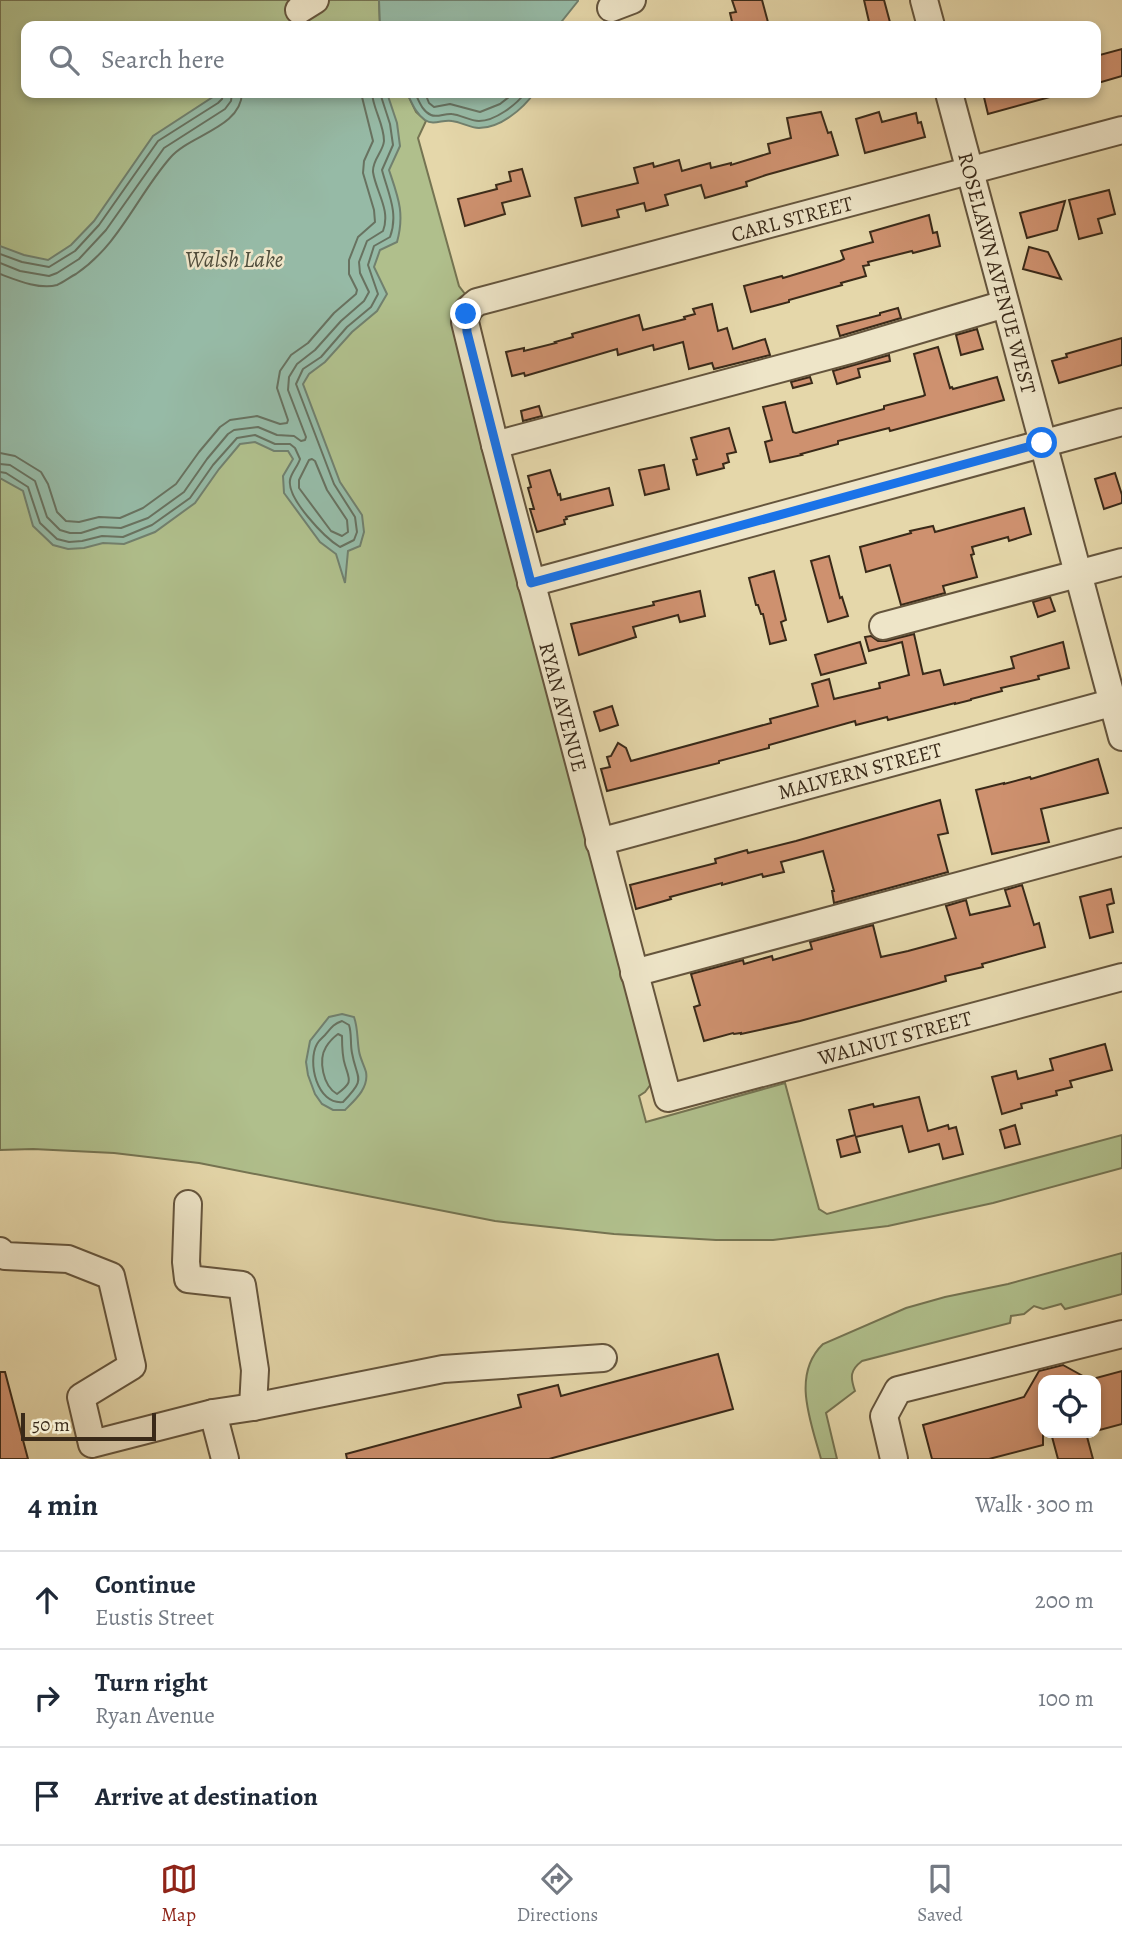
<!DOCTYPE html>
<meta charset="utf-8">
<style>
:root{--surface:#fff;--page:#f2f2f3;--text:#1f2937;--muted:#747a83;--line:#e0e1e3;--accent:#8f2418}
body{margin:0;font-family:Alegreya,serif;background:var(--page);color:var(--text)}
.controls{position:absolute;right:21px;bottom:21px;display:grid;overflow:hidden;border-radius:14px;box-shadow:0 4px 10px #0003}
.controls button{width:63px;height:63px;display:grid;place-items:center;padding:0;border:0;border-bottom:2px solid var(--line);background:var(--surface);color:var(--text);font:35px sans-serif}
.scale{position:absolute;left:21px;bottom:18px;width:135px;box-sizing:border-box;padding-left:7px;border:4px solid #3a2a19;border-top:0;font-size:19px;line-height:24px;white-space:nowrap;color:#3a2a19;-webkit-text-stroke:5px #eee5c8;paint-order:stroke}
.stop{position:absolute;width:21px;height:21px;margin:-16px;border:5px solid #1a73e8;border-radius:50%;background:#fff}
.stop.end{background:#1a73e8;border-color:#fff;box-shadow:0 2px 7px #0008}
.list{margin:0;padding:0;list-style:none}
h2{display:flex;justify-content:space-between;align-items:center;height:91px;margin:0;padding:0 28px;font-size:30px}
h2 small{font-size:23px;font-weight:400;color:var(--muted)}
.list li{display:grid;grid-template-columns:46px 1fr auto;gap:21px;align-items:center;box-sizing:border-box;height:98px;padding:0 28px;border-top:2px solid var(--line)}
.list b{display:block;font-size:26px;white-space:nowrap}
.list p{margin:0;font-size:23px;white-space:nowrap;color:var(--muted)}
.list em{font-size:23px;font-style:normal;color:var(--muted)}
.icon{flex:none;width:38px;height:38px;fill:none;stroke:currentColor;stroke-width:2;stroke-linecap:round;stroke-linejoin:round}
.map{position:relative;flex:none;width:1122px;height:1459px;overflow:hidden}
.search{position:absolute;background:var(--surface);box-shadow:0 4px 10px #0003;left:21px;right:21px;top:21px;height:77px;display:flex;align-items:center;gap:18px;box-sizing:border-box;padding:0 24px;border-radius:14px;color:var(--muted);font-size:26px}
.sheet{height:385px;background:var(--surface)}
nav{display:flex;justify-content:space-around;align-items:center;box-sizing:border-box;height:98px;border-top:2px solid var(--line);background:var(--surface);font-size:19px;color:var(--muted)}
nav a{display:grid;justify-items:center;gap:4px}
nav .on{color:var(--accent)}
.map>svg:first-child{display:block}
.green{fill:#b0bf8c;stroke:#757452;stroke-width:2}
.water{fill:#96baa6;stroke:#71806e;stroke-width:2}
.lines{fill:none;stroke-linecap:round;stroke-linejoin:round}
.shore{stroke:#687260;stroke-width:2}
.building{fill:#ce916f;stroke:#3a2a19;stroke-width:2}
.minor-casing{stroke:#65553d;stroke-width:30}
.minor{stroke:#eee5c8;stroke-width:26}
.route{stroke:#1a73e8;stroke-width:9}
.labels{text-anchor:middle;stroke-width:5;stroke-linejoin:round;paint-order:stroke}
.street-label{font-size:21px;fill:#3a2a19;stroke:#eee5c8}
.water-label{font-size:23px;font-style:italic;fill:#514e3c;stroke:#eee5c8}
</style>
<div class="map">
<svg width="1122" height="1459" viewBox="0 0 1122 1459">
<rect width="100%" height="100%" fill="#e5d7aa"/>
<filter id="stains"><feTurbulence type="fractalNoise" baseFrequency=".00286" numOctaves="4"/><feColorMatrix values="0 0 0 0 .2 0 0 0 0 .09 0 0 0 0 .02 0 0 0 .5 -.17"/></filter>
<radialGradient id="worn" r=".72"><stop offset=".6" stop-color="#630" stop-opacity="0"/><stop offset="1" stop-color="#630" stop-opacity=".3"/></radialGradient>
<g class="green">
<path d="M0,0h379l1,26h-354v67h381l9,19 10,9 -8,17 41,148 6,8c-10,6 -12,11 -13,22l199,768 -6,8 -6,4 7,26 139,-39 34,126 8,5 295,-79v33l-129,35 -105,23 -115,14h-57l-102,-6 -119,-13 -296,-58 -85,-10 -81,-4 -33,1z"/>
<path d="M1122,1253v41l-57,15 -4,-5 -18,5 -9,-3 -10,8 -13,2 -1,7 -148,38c-12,9 -12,16 -7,30l-29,22 11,46h-16c-10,-37 -30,-84 2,-115l83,-36 39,-11 63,-13z"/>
</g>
<g class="water">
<path d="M379,0h199v1l-20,25h-178z"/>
<path d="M219,93h168l10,30 3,23 -11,24c9,27 16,43 8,72l-17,8 -6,17 13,27 -10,17 -25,21 -27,30 -16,12 -6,10 37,98 22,33 2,17 -4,14 -12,5 -3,32 -9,-29 -16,-12 -36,-49 -1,-17 10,-17 -5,-8h-14l-19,-9 -15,2 -21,25 -24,34 -40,29 -31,12 -21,-1 -19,5 -16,1 -15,-4 -20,-19 -10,-35 -23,-13v-232l24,9 24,5 23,-15 23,-24 59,-85z"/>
<path d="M407,93h127c-11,16 -34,35 -55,35 -9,0 -18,-6 -27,-7 -9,-2 -18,5 -27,-1 -9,-6 -13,-17 -18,-27z"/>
<path d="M342,1014l12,3c4,11 3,22 5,34 1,7 5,14 7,21 3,16 -11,28 -21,38h-12l-11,-6 -7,-10 -7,-19 -2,-13 4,-21 19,-24z"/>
</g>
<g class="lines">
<g class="shore">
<path d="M415,93c4,8 7,18 16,22 6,3 14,-2 21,-1 9,1 18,7 27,7 16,0 37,-16 46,-28"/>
<path d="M425,93l4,10 5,4 16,-3 30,8 20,-8 14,-11"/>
<path d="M0,254l22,8 27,5 26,-16 24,-26 59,-84 60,-38 4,-4 1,-6"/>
<path d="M0,263l20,8 29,5 8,-3 22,-14 27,-29 58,-82 61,-39 6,-8 1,-8"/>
<path d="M0,274c16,6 40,16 57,11 7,-3 13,-8 19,-11 43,-29 61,-78 94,-116 19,-23 71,-30 72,-65"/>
<path d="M0,453l15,3 26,16 7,12 9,28 9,9 13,1 20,-5 21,1 23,-10 33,-24 23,-32 21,-25 10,-7 27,-4 23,8 7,-1 1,-3 -11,-32 3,-17 11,-16 17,-12 26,-30 22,-19 1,-4 -8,-16v-14l9,-23 17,-15 -1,-12 -11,-37 1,-12 9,-20 -12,-48"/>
<path d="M312,459l3,2 12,29 20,30 1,12 -6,4 -11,-5 -32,-43v-8l10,-20z"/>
<path d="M0,464l10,1 25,16 12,36 13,13 10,3h11l19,-6 21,1 27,-10 36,-26 23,-33 21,-25 6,-4 24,-3 19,8 17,1 7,5 4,-1 1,-3 -18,-47 1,-13 8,-13 18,-14 26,-29 23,-20 5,-9 -9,-19 -1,-11 8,-21 16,-10c8,-21 -7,-39 -10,-59 -1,-12 10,-20 11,-31 0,-17 -11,-32 -12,-48"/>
<path d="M0,472l6,1 22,14 12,36 17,16 12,3 13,-1 20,-5 21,1 29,-12 38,-27 23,-33 24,-27 18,-3 20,9h15l5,4 5,11c-2,7 -9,14 -10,21 -3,19 35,58 50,67l14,-7 3,-8 -2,-15 -21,-33 -38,-100 7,-15 18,-12 26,-30 24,-20 7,-13 -10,-29 6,-19 16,-9c9,-24 -2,-44 -8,-67l11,-25 -3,-21 -10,-31"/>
<path d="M342,1021l7,4c3,9 1,18 3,28 5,28 15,24 -9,49 -26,3 -36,-40 -26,-58 2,-4 5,-6 8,-9 6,-7 8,-11 17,-14z"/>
<path d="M338,1034l4,2c0,10 0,20 3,29 5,16 8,17 -8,29 -14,-8 -19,-34 -11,-47 3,-5 8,-10 12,-13z"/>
</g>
</g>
<g class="building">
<path d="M732,0h30l7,26h-36l-3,-13 6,-1z"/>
<path d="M864,0h20l7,26h-21z"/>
<path d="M1122,49v27l-24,7 -2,-11v-16z"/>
<path d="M983,93h67v4l-62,17z"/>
<path d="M821,112l7,21 3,-1 7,23 -72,20 -20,7 1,4 -42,12 -4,-13 -36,10 3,10 -22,6 -2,-8 -27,7 2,7 -37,9 -7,-28 63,-15 -4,-15 19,-5 1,4 25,-7 3,11 28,-8 1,5 20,-5v2l39,-12 -2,-9 23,-6 -4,-20z"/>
<path d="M879,112l3,10 34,-9 2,10 3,-1 4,15 -60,16 -9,-34z"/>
<path d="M522,169l8,27 -28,7 3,11 -40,12 -7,-27 39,-10 -1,-4 15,-4 -2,-9z"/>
<path d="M1109,190l6,24 -17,5 4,14 -23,6 -10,-39z"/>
<path d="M1065,201l-8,29 -30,8 -7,-25z"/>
<path d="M929,215l4,18 4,-1 3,14 -27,7 -1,-2 -44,11 1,3 -6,1 3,10 -25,7 1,2 -53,15v2l-38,10 -7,-26 38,-10 1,2 57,-17 4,-2 -3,-8 32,-9 -3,-10z"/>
<path d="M1029,247l19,5 13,27 -38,-10z"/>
<path d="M712,304l6,27 9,-3 6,21 32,-10 5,16 -56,14 -2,-6 -23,6 -6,-27 -29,8 -1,-5 -35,10 -1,-6 -92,27 -1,-3 -12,3 -6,-24 18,-4v3l32,-8 -1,-1 18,-5 -1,-3 67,-19 4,15 42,-11 -1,-2 11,-3 -2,-5z"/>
<path d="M898,308l3,10 -61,18 -3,-10 43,-11v-2z"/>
<path d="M977,329l6,20 -22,6 -5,-20z"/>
<path d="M1122,338v27l-63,18 -7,-22 15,-4 -1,-3z"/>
<path d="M938,347l12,41 2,-1 1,2 44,-12 7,23 -114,31 -1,-3 -51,13v3l-37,10 1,1 -32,7 -5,-20 7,-2 -9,-33 22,-5 8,30 3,1 88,-24v-3l39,-10 2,-1 -11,-41z"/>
<path d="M889,355l1,6 -32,8 2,8 -23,7 -4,-13z"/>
<path d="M810,377l2,6 -19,5 -2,-6z"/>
<path d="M539,406l3,10 -19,5 -2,-10z"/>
<path d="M729,428l7,24 -9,2 2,8 -6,2 1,4 -27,7 -4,-15 4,-1 -6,-21z"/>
<path d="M664,465l5,24 -24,6 -6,-25z"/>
<path d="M550,470l8,25 2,-1 1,6 48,-12 4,17 -47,12 1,2 -3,1 1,4 -28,8 -7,-23h4l-6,-21 3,-1 -3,-11z"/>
<path d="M1115,473l7,22v8l-18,6 -9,-30z"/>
<path d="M1024,508l7,26 -22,7 -1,-4 -36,10 2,7 -3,1 6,22 -34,9 2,7 -44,12 -11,-40 -24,7 -6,-25 51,-14 -1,-2 23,-5 2,6z"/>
<path d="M829,556l11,42 2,-1 6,19 -20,6 -17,-61z"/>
<path d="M774,571l12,49 -5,2 5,18 -16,4 -7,-30h-2l-3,-9h-2l-7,-27z"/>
<path d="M700,591l5,25 -25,6 -2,-7 -45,12 3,10 -57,18 -8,-31 83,-19 -1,-3z"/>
<path d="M1050,597l5,14 -17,6 -5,-15z"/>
<path d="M914,634l9,40 17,-4 4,15 70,-17 -3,-11 52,-15 6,26 -31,8 1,3 -38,9 1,3 -31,8v1l-16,4v-1l-67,17 -1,-3 -31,8 -1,-4 -86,24v3l-50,13v2l-112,28 -6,-22 9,-2 -3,-10 4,-1 7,-13 8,5 5,13 140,-38 -1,-4 48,-13 -6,-22 17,-5 5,20 46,-11 -1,-5 30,-8 -7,-33 -33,9 -4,-14 6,-1 7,5h8z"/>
<path d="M860,642l6,21 -45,12 -6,-20z"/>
<path d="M612,706l6,19 -18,6 -6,-19z"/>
<path d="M1098,759l10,34 -67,16 8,33 -57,12 -16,-64 28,-7v1l26,-7 1,2z"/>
<path d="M940,800l8,33 -10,2 10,37 -114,31 -2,-12h2l-11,-40 -42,11 3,10 -21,5 -1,-3 -40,11v-2l-52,14 1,2 -35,10 -6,-24 86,-22 -1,-4 32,-9 1,3 48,-12z"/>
<path d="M1022,885l12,40 5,-2 6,24 -63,17 1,3 -38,9 1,5 -28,8 -118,32 -59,13v-1l-7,1 -1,-1 -29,8 -10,-34 6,-2 -9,-31 52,-14 1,4 28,-8 1,4 39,-11 -2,-7 63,-17 8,32 27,-6 48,-13 -10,-32 20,-6 4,15 40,-9 -5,-16z"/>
<path d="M1111,889l3,14 -7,2 6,27 -23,6 -10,-41z"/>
<path d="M1105,1044l7,26 -42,11 2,6 -16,4 1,4 -36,9 1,4 -20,6 -10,-37 24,-6 2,8 35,-9 -3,-11z"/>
<path d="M919,1097l9,34 20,-6 1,4 7,-2 7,27 -20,5 -4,-15 -30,8 -7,-26 -46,11 4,15 -19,5 -4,-17 18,-5 -6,-25 24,-6 1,3z"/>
<path d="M1015,1125l5,19 -15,4 -5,-18z"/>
<path d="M718,1354l15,55 -184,50h-202l-1,-5 175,-47 -3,-12 40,-10 3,11z"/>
<path d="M1063,1365l27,15h-47v65l-54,14h-57l-9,-34 101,-28 15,-26z"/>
<path d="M1122,1371v53l-26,7v-53z"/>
<path d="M0,1372h5l23,87h-28z"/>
<path d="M1051,1433h35l7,26h-35z"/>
</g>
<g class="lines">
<g class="minor-casing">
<g id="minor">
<path d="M924,0l7,26"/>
<path d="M611,8l21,-8"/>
<path d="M299,10l16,-10"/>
<path d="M949,93l173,644"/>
<path d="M1122,130l-645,172c-8,6 -11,11 -12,20l30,123 173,653 454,-121"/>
<path d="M495,445l355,-95 155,-46"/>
<path d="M531,583l591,-161"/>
<path d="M883,626l239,-64"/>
<path d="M599,842l523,-142"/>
<path d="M634,973l488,-131"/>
<path d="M188,1204l-2,58 2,17 54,6 13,85 -2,37"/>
<path d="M0,1251l5,5 63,3 43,17 21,90 -51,31 11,47 121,-31 40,-6 190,-38 160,-11"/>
<path d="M213,1413l12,46"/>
<path d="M894,1459l-10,-43 14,-26 224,-56"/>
</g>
</g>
<use href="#minor" class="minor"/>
</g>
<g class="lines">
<path class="route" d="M466,314l1,18 64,251 511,-140"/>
</g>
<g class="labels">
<g class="street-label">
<text transform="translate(792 219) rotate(-15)" y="7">CARL STREET</text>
<text transform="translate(997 273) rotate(75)" y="7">ROSELAWN AVENUE WEST</text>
<text transform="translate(563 707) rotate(75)" y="7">RYAN AVENUE</text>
<text transform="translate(860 771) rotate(-15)" y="7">MALVERN STREET</text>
<text transform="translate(895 1038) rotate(-15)" y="7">WALNUT STREET</text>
</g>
<g class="water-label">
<text x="234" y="267">Walsh Lake</text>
</g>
</g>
<rect width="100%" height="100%" filter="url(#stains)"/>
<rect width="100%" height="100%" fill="url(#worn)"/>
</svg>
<div class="controls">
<button><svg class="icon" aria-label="locate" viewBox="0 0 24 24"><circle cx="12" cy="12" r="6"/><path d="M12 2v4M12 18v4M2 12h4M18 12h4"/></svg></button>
</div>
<div class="scale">50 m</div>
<div class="stop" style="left:1042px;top:443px"></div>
<div class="stop end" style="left:466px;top:314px"></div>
<div class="search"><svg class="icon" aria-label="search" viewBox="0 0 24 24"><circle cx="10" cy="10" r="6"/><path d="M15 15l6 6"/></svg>Search here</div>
</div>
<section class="sheet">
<h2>4 min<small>Walk · 300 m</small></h2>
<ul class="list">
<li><svg class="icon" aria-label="ahead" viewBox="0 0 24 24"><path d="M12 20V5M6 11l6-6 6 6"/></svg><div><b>Continue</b><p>Eustis Street</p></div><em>200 m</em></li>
<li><svg class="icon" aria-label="right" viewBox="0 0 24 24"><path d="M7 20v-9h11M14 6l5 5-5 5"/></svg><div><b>Turn right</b><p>Ryan Avenue</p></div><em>100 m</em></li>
<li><svg class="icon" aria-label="arrive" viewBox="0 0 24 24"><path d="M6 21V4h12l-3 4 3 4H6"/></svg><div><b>Arrive at destination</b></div></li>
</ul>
</section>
<nav>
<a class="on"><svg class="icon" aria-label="map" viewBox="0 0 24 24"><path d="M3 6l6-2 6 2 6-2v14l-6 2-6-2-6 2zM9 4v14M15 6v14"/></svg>Map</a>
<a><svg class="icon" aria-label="directions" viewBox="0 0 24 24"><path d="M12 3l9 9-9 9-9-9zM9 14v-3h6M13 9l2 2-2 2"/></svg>Directions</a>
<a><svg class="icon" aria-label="saved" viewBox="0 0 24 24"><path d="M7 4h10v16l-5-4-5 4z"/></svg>Saved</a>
</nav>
